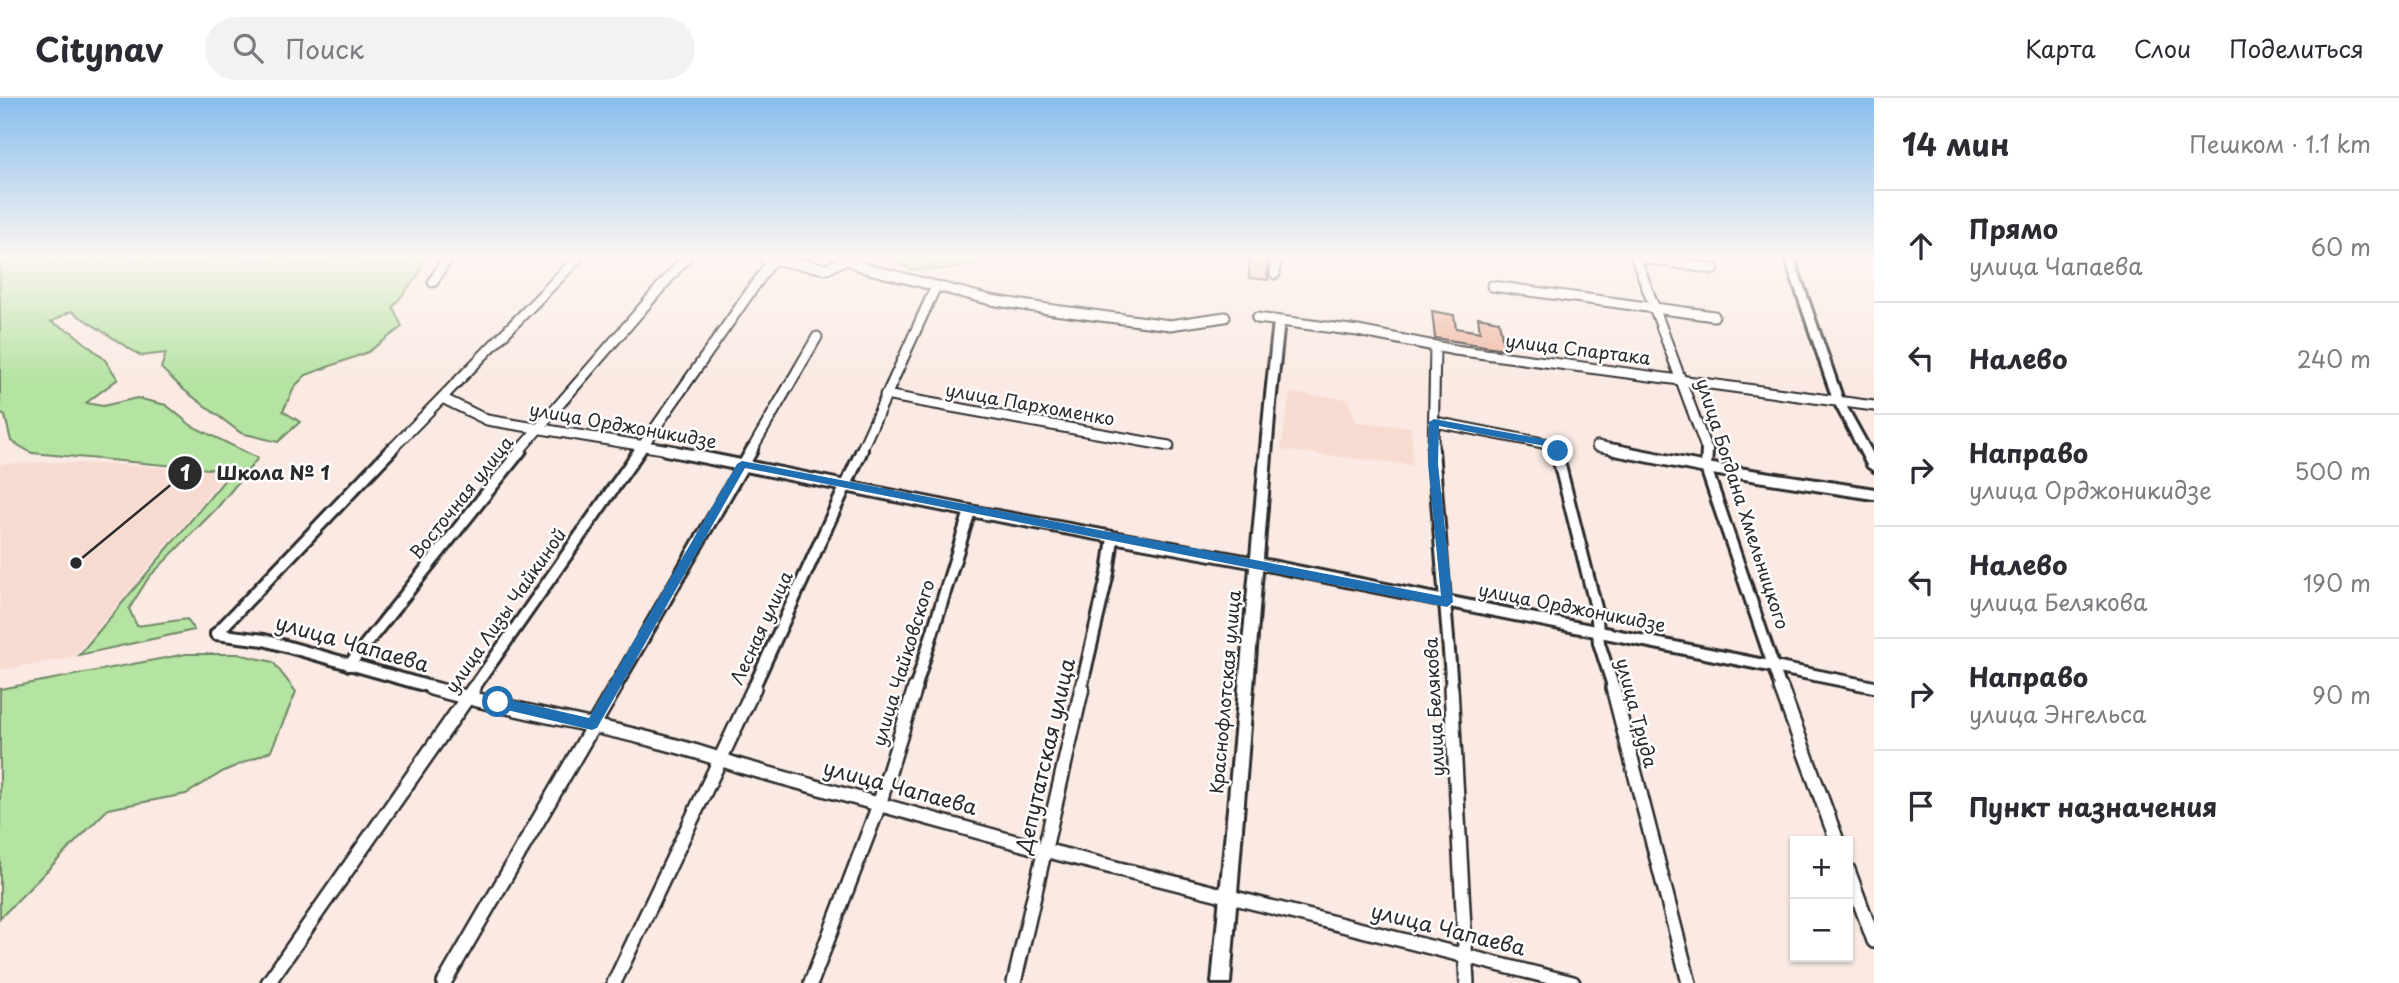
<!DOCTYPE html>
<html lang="ru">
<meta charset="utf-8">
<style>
:root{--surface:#fff;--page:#f2f2f3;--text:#2b2b33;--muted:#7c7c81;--line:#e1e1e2}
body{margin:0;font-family:"Playpen Sans",sans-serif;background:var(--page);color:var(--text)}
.controls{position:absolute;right:21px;bottom:21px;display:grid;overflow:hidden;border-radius:0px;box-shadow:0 2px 5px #0004}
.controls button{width:63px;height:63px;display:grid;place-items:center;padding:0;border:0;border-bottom:2px solid var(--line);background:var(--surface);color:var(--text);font:35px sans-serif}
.stop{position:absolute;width:21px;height:21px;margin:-16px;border:5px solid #1f6fb2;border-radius:50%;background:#fff}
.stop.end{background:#1f6fb2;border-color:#fff;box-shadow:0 2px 7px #0008}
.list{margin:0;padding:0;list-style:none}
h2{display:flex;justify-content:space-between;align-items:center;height:91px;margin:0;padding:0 28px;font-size:30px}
h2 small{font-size:23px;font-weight:400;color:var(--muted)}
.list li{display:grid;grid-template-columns:46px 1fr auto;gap:21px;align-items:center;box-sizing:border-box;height:112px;padding:0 28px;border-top:2px solid var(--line)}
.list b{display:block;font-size:26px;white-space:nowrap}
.list p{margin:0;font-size:23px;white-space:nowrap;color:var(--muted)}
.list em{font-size:23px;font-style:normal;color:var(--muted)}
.icon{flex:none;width:38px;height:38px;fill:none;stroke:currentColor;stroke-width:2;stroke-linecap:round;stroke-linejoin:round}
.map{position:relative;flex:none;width:1874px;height:885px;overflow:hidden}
header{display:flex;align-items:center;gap:42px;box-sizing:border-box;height:98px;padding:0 35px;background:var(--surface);border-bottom:2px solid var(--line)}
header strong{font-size:33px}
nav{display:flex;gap:38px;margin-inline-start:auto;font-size:24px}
.search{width:490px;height:63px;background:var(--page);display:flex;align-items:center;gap:18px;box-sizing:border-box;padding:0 24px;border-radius:38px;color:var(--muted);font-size:26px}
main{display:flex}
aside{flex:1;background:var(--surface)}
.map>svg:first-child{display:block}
.built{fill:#f7dbd0}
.green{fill:#b4e3a2;stroke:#708766;stroke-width:2}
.building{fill:#efb8a3;stroke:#2b2b2b;stroke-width:2}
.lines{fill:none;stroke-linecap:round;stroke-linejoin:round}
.minor-far2-casing{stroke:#2b2b2b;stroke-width:13}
.minor-far1-casing{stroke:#2b2b2b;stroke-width:16}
.minor-casing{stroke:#2b2b2b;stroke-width:18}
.tertiary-casing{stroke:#2b2b2b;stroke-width:6}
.minor-far2{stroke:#fff;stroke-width:9}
.minor-far1{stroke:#fff;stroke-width:10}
.minor{stroke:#fff;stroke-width:13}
.tertiary{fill:#fff;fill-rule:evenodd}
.route{fill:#1f6fb2}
.labels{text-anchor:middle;stroke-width:5;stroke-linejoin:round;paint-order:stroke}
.street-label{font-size:18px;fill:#2b2b2b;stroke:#fff}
.near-street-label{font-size:21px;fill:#2b2b2b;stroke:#fff}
.leader{fill:none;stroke:#2b2b2b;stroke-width:2.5}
.callout-dot{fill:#2b2b2b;stroke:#fff;stroke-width:2.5}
.mark-label{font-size:21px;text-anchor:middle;font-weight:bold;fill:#fff}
.callout-label{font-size:19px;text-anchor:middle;font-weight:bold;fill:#2b2b2b;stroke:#fff;stroke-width:5;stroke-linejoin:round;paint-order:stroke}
</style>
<header>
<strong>Citynav</strong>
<div class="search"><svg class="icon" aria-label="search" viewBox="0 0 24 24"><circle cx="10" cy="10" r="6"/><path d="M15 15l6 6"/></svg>Поиск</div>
<nav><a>Карта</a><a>Слои</a><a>Поделиться</a></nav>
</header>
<main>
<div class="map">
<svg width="1874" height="885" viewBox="0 0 1874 885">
<rect width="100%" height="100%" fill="#faeae3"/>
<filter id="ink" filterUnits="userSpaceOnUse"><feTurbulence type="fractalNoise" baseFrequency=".0143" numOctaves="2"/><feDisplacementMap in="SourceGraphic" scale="14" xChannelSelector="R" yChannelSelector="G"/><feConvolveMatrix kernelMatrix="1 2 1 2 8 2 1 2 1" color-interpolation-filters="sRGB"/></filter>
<g filter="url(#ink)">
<g class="built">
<path d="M1290,295l58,6 8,23 55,5 2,38 -132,-15z"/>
<path d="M52,364l177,8 -155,187 -74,13v-206z"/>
</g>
<g class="green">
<path d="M0,160h425l-6,16 -26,33 9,20 -34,25 -62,23 -11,11 -12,25 17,11 -22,20 -37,-9 -57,-43 -23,-22 5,-15 -25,3 -70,-45 -20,11 21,10 32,27 14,20 -32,24 17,3 34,-8 29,7 26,21 66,32 -41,50 -68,69 -20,32 8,17 50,-7 7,11 -115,25 153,-184 -200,-18 -21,-12 -6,-25 -5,-3z"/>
<path d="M889,160h94l-2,4 -25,6 -45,2z"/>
<path d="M186,556h52l35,8 23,30 -25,59 -47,20 -38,23 -78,15 -108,109v-229z"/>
</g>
<g class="building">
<path d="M1249,160h18l1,22 -19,-2z"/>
<path d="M1432,213l22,4 2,13 24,4 -2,-15 21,4 5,28 -69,-11z"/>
</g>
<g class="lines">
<g class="minor-far2-casing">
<g id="minor-far2">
<path d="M764,160l63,11 19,-10"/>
<path d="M1636,160l71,193"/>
<path d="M1645,160l69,11"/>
<path d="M846,161l19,9 126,32 63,10 116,15 55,-8"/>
<path d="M1275,176l1,-16"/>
<path d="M433,184l14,-24"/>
<path d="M1492,188l222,30"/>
<path d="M1257,220l101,13 97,19 419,56"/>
<path d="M885,297l284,51"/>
<path d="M442,300l45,22 188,31"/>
<path d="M1435,324l113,22 10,7"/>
<path d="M1597,348l26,5"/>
<path d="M390,353l188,-193"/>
<path d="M519,353l167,-193"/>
<path d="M639,353l135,-193"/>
<path d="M751,353l66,-114"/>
<path d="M861,353l75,-165"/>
<path d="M1433,353l2,-105"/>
</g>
</g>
<g class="minor-far1-casing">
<g id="minor-far1">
<path d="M666,352l304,61 286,52 618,124"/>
<path d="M1433,352l19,239"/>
<path d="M1556,352l40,158 3,35 15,46"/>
<path d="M1615,352l91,18 168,26"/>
<path d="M1707,352l-1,18 75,221"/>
<path d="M216,536l48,6 174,49"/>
<path d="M216,536l175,-184"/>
<path d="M349,567l172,-215"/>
<path d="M473,591l167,-239"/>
<path d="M614,591l138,-239"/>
<path d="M753,591l109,-239"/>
<path d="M915,591l55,-178"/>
<path d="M1081,591l27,-116 5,-35"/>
</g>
</g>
<g class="minor-casing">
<g id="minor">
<path d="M431,590c103,29 209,42 309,78l304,84 529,133"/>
<path d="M1451,590l16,295"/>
<path d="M1613,590l76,295"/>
<path d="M1781,590l56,153"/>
<path d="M1848,772l26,71"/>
<path d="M268,885l206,-295"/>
<path d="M444,885l171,-295"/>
<path d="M614,885l140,-295"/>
<path d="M811,885l68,-178 36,-117"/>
<path d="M1014,885l68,-295"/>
</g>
</g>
<g class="tertiary-casing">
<g id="tertiary">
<path d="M1785,160h9l49,142 31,56v15l-6,-4 -35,-67z"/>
<path d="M1279,220l5,3 -9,83 -45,579h-18l53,-579 9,-83z"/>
</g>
</g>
<use href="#minor-far2" class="minor-far2"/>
<use href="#minor-far1" class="minor-far1"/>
<use href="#minor" class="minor"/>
<use href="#tertiary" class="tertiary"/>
</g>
</g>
<linearGradient id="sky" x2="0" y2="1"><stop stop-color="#87beed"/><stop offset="0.56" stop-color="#fdf6f2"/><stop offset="1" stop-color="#fdf6f2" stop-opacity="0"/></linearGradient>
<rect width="1874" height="284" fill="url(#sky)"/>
<path class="route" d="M1434,321l114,21 15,11 -5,3 -13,-8 -106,-20 -1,38 15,138 -6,5 -702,-139 -148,260 -5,2 -94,-22 -7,-6 7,-5 91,21 148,-254 5,-3 699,135 -13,-132 1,-42z"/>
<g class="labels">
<g class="street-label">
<text transform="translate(1578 252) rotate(7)" y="6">улица Спартака</text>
<text transform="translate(1030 307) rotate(10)" y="6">улица Пархоменко</text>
<text transform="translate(623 328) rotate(10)" y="6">улица Орджоникидзе</text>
<text transform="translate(462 400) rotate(-51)" y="6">Восточная улица</text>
<text transform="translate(1742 406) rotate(72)" y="6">улица Богдана Хмельницкого</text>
<text transform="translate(1572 510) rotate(11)" y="6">улица Орджоникидзе</text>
<text transform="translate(506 513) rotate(-55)" y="6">улица Лизы Чайкиной</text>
<text transform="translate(762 530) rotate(-65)" y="6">Лесная улица</text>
<text transform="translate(904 565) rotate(-73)" y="6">улица Чайковского</text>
<text transform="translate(1226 594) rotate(-85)" y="6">Краснофлотская улица</text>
<text transform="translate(1435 609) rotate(-93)" y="6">улица Белякова</text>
<text transform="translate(1636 615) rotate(75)" y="6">улица Труда</text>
</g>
<g class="near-street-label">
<text transform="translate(352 546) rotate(16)" y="7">улица Чапаева</text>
<text transform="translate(1046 658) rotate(-77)" y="7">Депутатская улица</text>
<text transform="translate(900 690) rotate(15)" y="7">улица Чапаева</text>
<text transform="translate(1448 832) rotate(14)" y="7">улица Чапаева</text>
</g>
</g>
<path class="leader" d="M76 465L185 375"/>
<g class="callout-dot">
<circle cx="76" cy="465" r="7"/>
<circle cx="185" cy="375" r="18"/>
</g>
<g class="mark-label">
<text x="185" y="383">1</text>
</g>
<g class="callout-label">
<text x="273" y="382">Школа № 1</text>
</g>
</svg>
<div class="controls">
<button>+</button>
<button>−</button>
</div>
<div class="stop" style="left:498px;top:604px"></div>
<div class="stop end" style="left:1558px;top:353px"></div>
</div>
<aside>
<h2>14 мин<small>Пешком · 1.1 km</small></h2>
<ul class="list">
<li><svg class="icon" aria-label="ahead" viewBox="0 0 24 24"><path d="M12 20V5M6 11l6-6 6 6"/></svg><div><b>Прямо</b><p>улица Чапаева</p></div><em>60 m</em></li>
<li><svg class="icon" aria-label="left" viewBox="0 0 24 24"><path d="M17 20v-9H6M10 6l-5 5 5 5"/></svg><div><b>Налево</b></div><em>240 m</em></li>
<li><svg class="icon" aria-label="right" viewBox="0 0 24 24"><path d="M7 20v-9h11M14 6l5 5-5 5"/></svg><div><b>Направо</b><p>улица Орджоникидзе</p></div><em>500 m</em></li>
<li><svg class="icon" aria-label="left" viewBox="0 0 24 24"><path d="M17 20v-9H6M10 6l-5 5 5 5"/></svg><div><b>Налево</b><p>улица Белякова</p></div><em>190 m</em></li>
<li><svg class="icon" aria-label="right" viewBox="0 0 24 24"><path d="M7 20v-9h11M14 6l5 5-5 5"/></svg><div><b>Направо</b><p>улица Энгельса</p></div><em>90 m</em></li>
<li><svg class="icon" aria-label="arrive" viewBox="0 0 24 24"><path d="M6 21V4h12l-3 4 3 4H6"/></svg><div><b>Пункт назначения</b></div></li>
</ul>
</aside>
</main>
